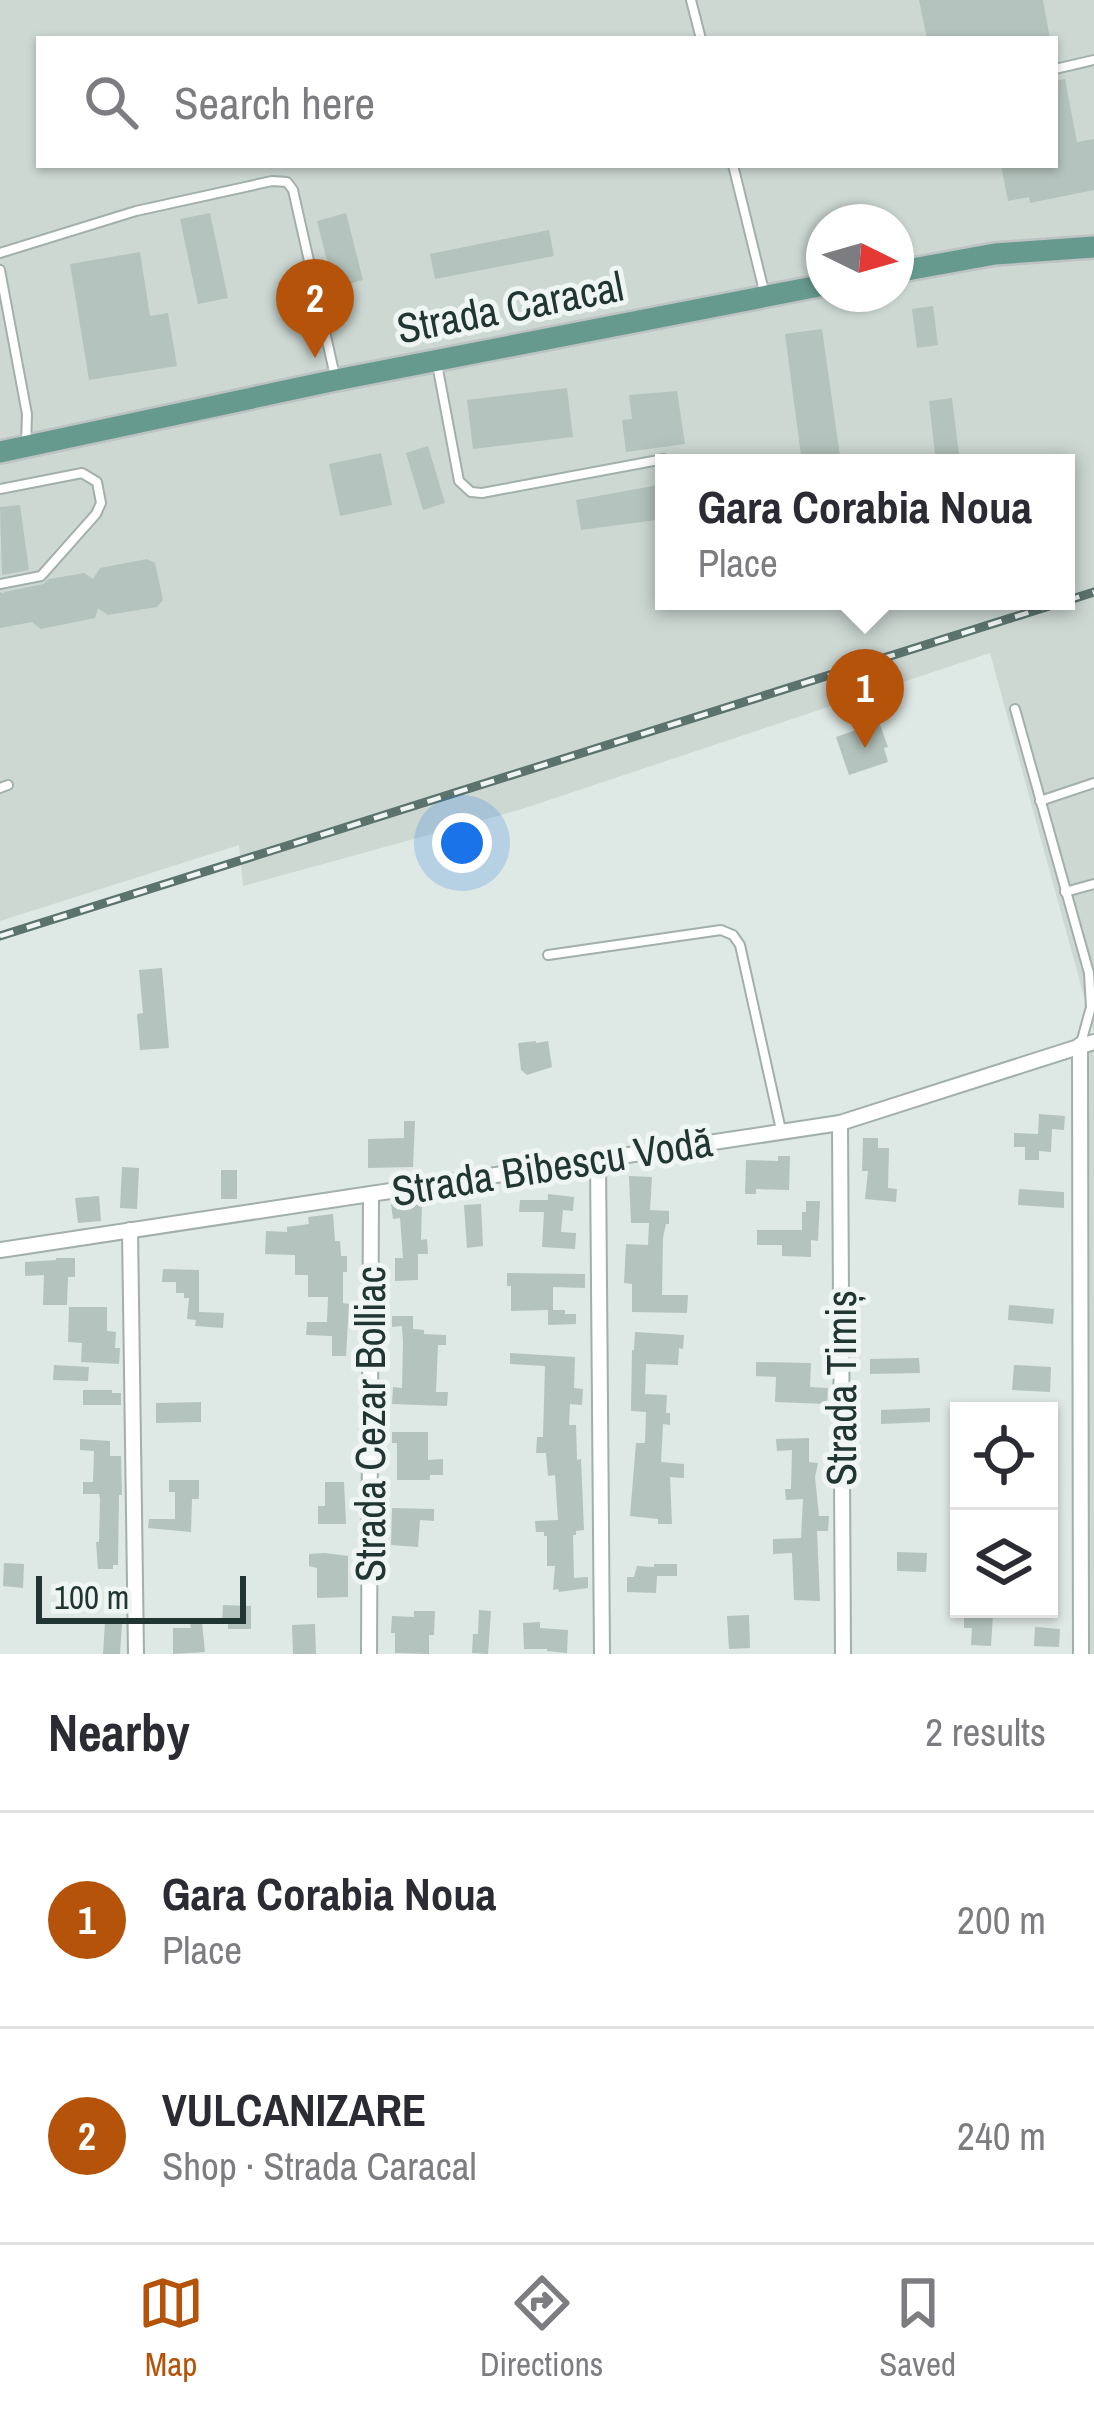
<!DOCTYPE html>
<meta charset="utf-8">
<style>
:root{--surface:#fff;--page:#f2f2f3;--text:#2b2b33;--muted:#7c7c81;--line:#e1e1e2;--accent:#b45309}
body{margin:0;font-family:"Archivo Narrow",sans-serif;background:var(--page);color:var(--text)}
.controls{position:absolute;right:36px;bottom:36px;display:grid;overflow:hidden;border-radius:0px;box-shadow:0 3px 9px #0004}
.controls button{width:108px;height:108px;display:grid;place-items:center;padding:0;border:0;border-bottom:3px solid var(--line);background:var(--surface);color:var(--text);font:60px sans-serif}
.compass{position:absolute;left:806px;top:204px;width:108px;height:108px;border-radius:50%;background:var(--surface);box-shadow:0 3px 9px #0004;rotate:95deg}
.scale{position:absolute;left:36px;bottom:30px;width:210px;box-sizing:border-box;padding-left:12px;border:6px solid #213632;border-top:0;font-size:33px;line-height:42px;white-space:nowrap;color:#213632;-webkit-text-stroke:9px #eef5f2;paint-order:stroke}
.you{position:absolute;left:462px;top:843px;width:42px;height:42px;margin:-30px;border:9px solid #fff;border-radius:50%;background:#1a73e8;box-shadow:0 0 0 18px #1a73e833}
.badge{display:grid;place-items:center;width:78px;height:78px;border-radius:50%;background:var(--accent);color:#fff;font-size:39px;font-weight:700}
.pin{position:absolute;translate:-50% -99px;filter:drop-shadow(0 3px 6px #0008)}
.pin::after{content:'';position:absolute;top:63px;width:42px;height:36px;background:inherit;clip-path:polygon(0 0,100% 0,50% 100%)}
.popup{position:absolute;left:655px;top:454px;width:420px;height:156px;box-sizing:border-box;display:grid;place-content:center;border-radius:0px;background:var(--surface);filter:drop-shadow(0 3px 9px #0005);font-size:39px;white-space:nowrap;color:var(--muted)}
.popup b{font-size:45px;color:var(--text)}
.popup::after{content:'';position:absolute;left:50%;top:100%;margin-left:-24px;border:24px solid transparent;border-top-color:var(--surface)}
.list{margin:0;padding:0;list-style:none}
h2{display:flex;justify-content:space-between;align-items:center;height:156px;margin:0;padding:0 48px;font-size:51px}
h2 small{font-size:39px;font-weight:400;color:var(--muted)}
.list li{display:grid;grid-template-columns:78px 1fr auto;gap:36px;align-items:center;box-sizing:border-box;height:216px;padding:0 48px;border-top:3px solid var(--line)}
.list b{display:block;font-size:45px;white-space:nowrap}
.list p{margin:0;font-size:39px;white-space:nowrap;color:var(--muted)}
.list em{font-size:39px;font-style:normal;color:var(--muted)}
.icon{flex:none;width:66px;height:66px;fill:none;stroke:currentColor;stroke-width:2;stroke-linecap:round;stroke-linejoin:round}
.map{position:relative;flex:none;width:1094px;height:1654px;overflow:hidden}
.search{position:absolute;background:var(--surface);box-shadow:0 3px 9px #0004;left:36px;right:36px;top:36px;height:132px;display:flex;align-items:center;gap:30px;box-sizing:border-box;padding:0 42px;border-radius:0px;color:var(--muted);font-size:45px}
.sheet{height:588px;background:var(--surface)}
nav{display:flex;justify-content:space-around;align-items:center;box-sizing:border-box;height:168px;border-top:3px solid var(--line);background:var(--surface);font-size:33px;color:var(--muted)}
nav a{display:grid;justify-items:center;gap:6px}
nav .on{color:var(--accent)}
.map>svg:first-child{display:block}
.built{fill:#cdd8d3;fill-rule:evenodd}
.building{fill:#b4c3bd}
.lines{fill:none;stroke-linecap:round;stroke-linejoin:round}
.service-casing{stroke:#a2afab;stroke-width:12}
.minor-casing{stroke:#a2afab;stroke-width:18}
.primary-casing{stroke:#bcc3c2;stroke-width:26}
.service{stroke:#fff;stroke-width:8}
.minor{stroke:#fff;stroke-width:14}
.primary{stroke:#679a8f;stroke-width:21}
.rail-casing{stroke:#5b726d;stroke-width:9}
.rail{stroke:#eef5f2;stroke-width:4.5;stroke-dasharray:14;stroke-linecap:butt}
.labels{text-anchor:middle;stroke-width:10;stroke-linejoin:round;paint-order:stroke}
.street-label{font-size:42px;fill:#213632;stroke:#eef5f2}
</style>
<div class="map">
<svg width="1094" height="1654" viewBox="0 0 1094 1654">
<rect width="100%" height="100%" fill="#dee8e4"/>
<g class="built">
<path d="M0,0h1094v1033l-104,-380 -471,157 -276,76 -4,-41 -239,76zM39,39h1016v126h-1016zM824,222h72v72h-72zM664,463h402v138h-402z"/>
<path d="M1094,1042v612h-13l-1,-609z"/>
</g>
<g class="building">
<path d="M919,0h124l7,39h-123z"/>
<path d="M1065,79l12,63 17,-3v51l-64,13 -1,-6 -21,4 -7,-36h54v-84z"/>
<path d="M210,213l18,85 -30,6 -18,-85z"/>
<path d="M346,213l17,67 -29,8 -17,-67z"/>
<path d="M549,230l5,26 -119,23 -5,-25z"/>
<path d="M140,252l10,64 18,-3 9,53 -88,14 -19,-116z"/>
<path d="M933,306l5,39 -21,3 -5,-39z"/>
<path d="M822,329l19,134h-39l-17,-129z"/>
<path d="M567,388l6,49 -100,12 -6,-49z"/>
<path d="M677,391l8,53 -59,8 -4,-32 10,-1 -3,-24z"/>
<path d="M952,398l8,65h-24l-7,-62z"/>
<path d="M428,446l17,57 -22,7 -17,-57z"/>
<path d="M381,453l11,52 -52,11 -11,-52z"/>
<path d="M664,484v35l-83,11 -5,-30z"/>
<path d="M20,505l9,65 -27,5 -2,-68z"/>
<path d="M147,559l8,4 8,37 -6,7 -49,8 -10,-7 -3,10 -54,11 -9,-7 -32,6v-36l5,2 -1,-2 39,-8 6,-5 35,-6 9,6 7,-11z"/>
<path d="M879,722l9,25 -4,1 4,14 -39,13 -13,-38z"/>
<path d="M162,968l7,80 -29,2 -3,-36 6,-1 -4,-43z"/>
<path d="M536,1041v2l12,-2 4,26 -25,8 -6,-5 -3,-27z"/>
<path d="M1039,1114l26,2 -1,14 -12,-1 -1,23 -12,-1v9h-14v-13h-11v-14l24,1z"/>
<path d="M404,1121h11l-2,46 -45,1v-29l36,-1z"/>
<path d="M863,1138h15v10h11l-1,40 9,1 -1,13 -31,-3 3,-28h-6z"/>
<path d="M778,1156h12l-1,34 -33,-1v5h-11l1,-34 32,1z"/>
<path d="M122,1167l17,1 -2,41 -17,-1z"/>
<rect x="221" y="1170" width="16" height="29"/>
<path d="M629,1176l23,1 -2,33 19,1v13h-3l-3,14 -1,57h26l-1,18 -55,-1v-28l-8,-1 2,-39 22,1 1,-22h-18z"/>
<path d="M1019,1189l45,3v16l-46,-3z"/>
<path d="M548,1194l26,3 -1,14 -10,-1 -2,22 15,1 -1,16 -33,-2 2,-35h-25l1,-12h28z"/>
<path d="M99,1196l2,25 -23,2 -3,-25z"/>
<path d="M422,1201l-1,39 6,-1 1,15h-10v26l-23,1v-23h8l-3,-40 -7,1 -2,-15z"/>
<path d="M806,1201h14l-2,40 -7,-1v17l-29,-1v-11h-25v-15h45v-18h4z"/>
<path d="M481,1204l2,42 -16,2 -3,-43z"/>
<path d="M333,1214l2,27h5l1,15h6v16h-4v31l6,1 -3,52h-14v-20l-26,-1 1,-13h20l1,-25h-20v-22h-13v-20l-30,-1 1,-23 21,1v-5l22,-3 -1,-7z"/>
<path d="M56,1258h19v19h-7l-1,28h-24l1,-30 -19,1v-14l31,-2z"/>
<path d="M163,1269l36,1v42l25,1 -1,15 -28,-2 1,-6 -9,-1 2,-21h-5v-5h-8v-11h-14z"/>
<path d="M507,1273l78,1v14l-32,-1v23h12v4h11v10l-28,1v-15l-37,1v-25h-4z"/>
<path d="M1009,1305l45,4 -1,15 -45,-4z"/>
<path d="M69,1307h38v24l9,1 -1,16h5l-1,16 -38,-2 1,-19 -14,-1z"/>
<path d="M392,1316h21v13l11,1v4l22,1v10h-8l-2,47h12l-1,14 -55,-2 1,-17 9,1 1,-45 -1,-17 -10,1z"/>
<path d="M635,1332l49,3 -1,14 -4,-1 -1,17 -32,-1 -1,30 22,1 -1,18h4v12l-7,-1 -2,38 23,2v14l-14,-1 2,47h-14v-5l-28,-3 6,-73h9l1,-31 -15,-1 1,-61h2z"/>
<path d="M510,1353l65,4 -1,31 9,1 -1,16 -12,-1 -1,21h7l1,35 4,-1 3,71 -8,1v4h-3l1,43 14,-1v11l-29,4 -1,-3 -5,1 2,-24h-8v-30h-3v-4h-8l-1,-11 23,-1 -3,-45 -7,1 -2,-23h-10l1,-16h6l2,-71 -35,-2z"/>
<path d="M919,1358l1,15 -50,1v-15z"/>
<path d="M756,1362l55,1 -1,24 18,1 -1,16 -52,-2 1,-25 -20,-1z"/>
<path d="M54,1365l35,2 -1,14 -35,-1z"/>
<path d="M1014,1365l37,2 -1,25 -38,-2z"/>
<path d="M83,1390h29v3h9v12h-38z"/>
<path d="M201,1402v20l-45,1v-20z"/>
<path d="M930,1408v14l-49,2v-14z"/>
<path d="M392,1432h36v28l15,-1v16h-13v5h-33v-37h-5z"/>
<path d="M809,1438v24l9,1 -3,14 4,39h10l-1,15h-11l3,70 -26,-1 -2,-47 -19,1v-15l28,-1 2,-39 -17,1 -1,-11h6l1,-39 -15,1 -1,-12z"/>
<path d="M80,1439l30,2v15h11l1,39h-3l-1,70h-5v4h-15l-2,-27h3l1,-43 -1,-5h-16v-12h10l1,-31 -14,-1z"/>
<path d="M169,1480h30v19h-7l-1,33 -43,-4 1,-9h26v-27h-6z"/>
<path d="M325,1482h19l2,42h-28v-18h7z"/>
<path d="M392,1508l42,1v12l-14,-1 -2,27 -27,-2z"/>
<path d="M897,1552l30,1 -1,19 -29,-1z"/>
<path d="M325,1553l23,3v41l-31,1v-30l-8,-2v-12z"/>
<path d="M4,1563l20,1 -1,24 -20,-2z"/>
<path d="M654,1564h23v12h-20l-1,17 -29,-1v-15h7l3,-11 17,1z"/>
<path d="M223,1605l28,1v23h-23v-5h-6z"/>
<path d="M479,1610l12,1 -3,43 -16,-1 1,-19h5z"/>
<path d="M414,1611h21l-1,24h-5v19l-34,-1v-20h-4l1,-17 22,1z"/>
<path d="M964,1613l29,1 -2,32 -20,-1 1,-17h-8z"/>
<path d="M749,1615l1,33 -21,1 -2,-33z"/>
<path d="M105,1622l17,1 -2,31h-17z"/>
<path d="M202,1622l3,30 -32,2v-26h18l-1,-5z"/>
<path d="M540,1622v6l28,2 -1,23 -20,-2v-2h-23l-1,-26z"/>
<path d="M315,1624l1,30h-23l-1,-29z"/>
<path d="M1035,1627l25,2 -1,18 -25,-1z"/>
</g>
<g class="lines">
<g class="service-casing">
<g id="service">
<path d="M691,0l10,39"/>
<path d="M1055,69l39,-9"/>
<path d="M733,165l32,130"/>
<path d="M0,253l136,-42 136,-30 15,1 6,8 42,186"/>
<path d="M0,270l27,144 -1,31"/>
<path d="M437,364l22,117 12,11 11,1 182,-34"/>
<path d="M0,489l82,-16 15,9 4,21 -5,11 -55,62 -41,8"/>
<path d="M1015,709l74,264 2,34 -10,36"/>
<path d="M0,788l8,-3"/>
<path d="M1040,801l54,-18"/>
<path d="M1065,892l29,-8"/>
<path d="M548,955l173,-25 12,5 7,10 41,185"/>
</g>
</g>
<g class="minor-casing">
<g id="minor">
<path d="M1080,1045l1,609"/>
<path d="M840,1123l3,531"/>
<path d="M598,1159l4,495"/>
<path d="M130,1230l6,424"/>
<path d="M0,1250l840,-127 254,-81"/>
<path d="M369,1654l2,-460"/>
</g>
</g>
<g class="primary-casing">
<g id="primary">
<path d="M896,272l99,-18 99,-7"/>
<path d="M0,452l336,-72 488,-95"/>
</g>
</g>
<use href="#service" class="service"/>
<use href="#minor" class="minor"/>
<use href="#primary" class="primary"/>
<g class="rail-casing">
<g id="rail">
<path d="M1066,601l28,-9"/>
<path d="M0,936l1065,-335"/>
</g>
</g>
<use href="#rail" class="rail"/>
</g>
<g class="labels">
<g class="street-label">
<text transform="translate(510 307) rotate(-11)" y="15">Strada Caracal</text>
<text transform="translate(552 1166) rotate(-9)" y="15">Strada Bibescu Vodă</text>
<text transform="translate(841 1388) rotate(-90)" y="15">Strada Timiș</text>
<text transform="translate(370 1424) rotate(-90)" y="15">Strada Cezar Bolliac</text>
</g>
</g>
</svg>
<div class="controls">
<button><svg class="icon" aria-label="locate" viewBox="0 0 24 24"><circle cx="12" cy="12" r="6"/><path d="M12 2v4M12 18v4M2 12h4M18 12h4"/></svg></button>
<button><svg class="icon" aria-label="layers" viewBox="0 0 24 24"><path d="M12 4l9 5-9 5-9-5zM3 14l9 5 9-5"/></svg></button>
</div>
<svg class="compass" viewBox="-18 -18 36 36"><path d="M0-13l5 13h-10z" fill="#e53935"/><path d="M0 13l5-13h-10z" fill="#7c7c81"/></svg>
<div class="scale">100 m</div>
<div class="you"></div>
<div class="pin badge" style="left:865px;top:748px">1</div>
<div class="popup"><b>Gara Corabia Noua</b>Place</div>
<div class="pin badge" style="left:315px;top:358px">2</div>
<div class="search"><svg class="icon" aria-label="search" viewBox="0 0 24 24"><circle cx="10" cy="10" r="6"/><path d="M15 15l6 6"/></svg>Search here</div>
</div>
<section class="sheet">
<h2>Nearby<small>2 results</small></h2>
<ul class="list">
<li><span class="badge">1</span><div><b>Gara Corabia Noua</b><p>Place</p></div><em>200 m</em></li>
<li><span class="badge">2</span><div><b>VULCANIZARE</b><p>Shop · Strada Caracal</p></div><em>240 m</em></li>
</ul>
</section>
<nav>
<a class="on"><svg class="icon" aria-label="map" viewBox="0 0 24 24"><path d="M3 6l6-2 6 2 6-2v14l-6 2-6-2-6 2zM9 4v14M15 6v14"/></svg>Map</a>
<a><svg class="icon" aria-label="directions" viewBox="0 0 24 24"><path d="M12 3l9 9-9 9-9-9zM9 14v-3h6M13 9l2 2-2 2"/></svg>Directions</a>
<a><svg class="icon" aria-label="saved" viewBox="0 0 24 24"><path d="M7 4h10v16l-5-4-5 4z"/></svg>Saved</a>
</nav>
